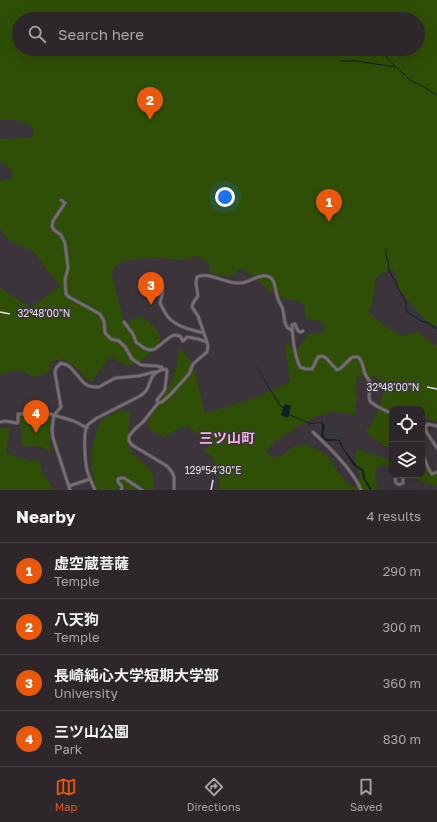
<!DOCTYPE html>
<meta charset="utf-8">
<style>
:root{--surface:#2d272c;--page:#393338;--text:#f1f3f6;--muted:#a7a5a9;--line:#484448;--accent:#ea580c}
body{margin:0;font-family:"Golos Text","Noto Sans JP",sans-serif;background:var(--page);color:var(--text)}
.controls{position:absolute;right:12px;bottom:12px;display:grid;overflow:hidden;border-radius:8px;box-shadow:0 4px 16px #0002}
.controls button{width:36px;height:36px;display:grid;place-items:center;padding:0;border:0;border-bottom:1px solid var(--line);background:var(--surface);color:var(--text);font:20px sans-serif}
.you{position:absolute;left:225px;top:197px;width:14px;height:14px;margin:-10px;border:3px solid #fff;border-radius:50%;background:#1a73e8;box-shadow:0 0 0 6px #1a73e833}
.badge{display:grid;place-items:center;width:26px;height:26px;border-radius:50%;background:var(--accent);color:#fff;font-size:13px;font-weight:700}
.pin{position:absolute;translate:-50% -33px;filter:drop-shadow(0 1px 2px #0008)}
.pin::after{content:'';position:absolute;top:21px;width:14px;height:12px;background:inherit;clip-path:polygon(0 0,100% 0,50% 100%)}
.list{margin:0;padding:0;list-style:none}
h2{display:flex;justify-content:space-between;align-items:center;height:52px;margin:0;padding:0 16px;font-size:17px}
h2 small{font-size:13px;font-weight:400;color:var(--muted)}
.list li{display:grid;grid-template-columns:26px 1fr auto;gap:12px;align-items:center;box-sizing:border-box;height:56px;padding:0 16px;border-top:1px solid var(--line)}
.list b{display:block;font-size:15px;white-space:nowrap}
.list p{margin:0;font-size:13px;white-space:nowrap;color:var(--muted)}
.list em{font-size:13px;font-style:normal;color:var(--muted)}
.icon{flex:none;width:22px;height:22px;fill:none;stroke:currentColor;stroke-width:2;stroke-linecap:round;stroke-linejoin:round}
.map{position:relative;flex:none;width:437px;height:490px;overflow:hidden}
.search{position:absolute;background:var(--surface);box-shadow:0 4px 16px #0002;left:12px;right:12px;top:12px;height:44px;display:flex;align-items:center;gap:10px;box-sizing:border-box;padding:0 14px;border-radius:22px;color:var(--muted);font-size:15px}
.sheet{height:276px;background:var(--surface)}
nav{display:flex;justify-content:space-around;align-items:center;box-sizing:border-box;height:56px;border-top:1px solid var(--line);background:var(--surface);font-size:11px;color:var(--muted)}
nav a{display:grid;justify-items:center;gap:2px}
nav .on{color:var(--accent)}
.map>svg:first-child{display:block}
.green{fill:#304f06;fill-rule:evenodd}
.water{fill:#0e2125}
.lines{fill:none;stroke-linecap:round;stroke-linejoin:round}
.stream{stroke:#0e2125;stroke-width:1}
.minor-casing{stroke:#595359;stroke-width:4}
.minor{stroke:#766d75;stroke-width:2.5}
.ticks{fill:none;stroke:#e5e0e5;stroke-width:1.5}
.labels{text-anchor:middle;stroke-width:3;stroke-linejoin:round;paint-order:stroke}
.quarter-label{font-size:14px;font-weight:bold;fill:#f1afe1;stroke:#3c343b}
.ticks-label{font-size:10px;text-anchor:middle;fill:#e5e0e5;stroke:#3c343b;stroke-width:3;stroke-linejoin:round;paint-order:stroke}
</style>
<div class="map">
<svg width="437" height="490" viewBox="0 0 437 490">
<rect width="100%" height="100%" fill="#3c343b"/>
<g class="green">
<path d="M0,0h437v326h-2l-8,-5 -9,-9 -19,-23 -2,-12 -5,-8 -13,6 -3,3 -4,27 -4,6c12,12 20,18 35,25l14,-4 20,14v75l-11,-2 -4,-6v-4h-3l-4,-4 -7,4h-16v41l-25,-16 -1,-7 4,1 10,-22 5,-19 -6,-9 -22,-2 -1,16 2,7 -3,5 1,7 -2,4 -9,-2 -11,-1 -17,4 -18,10 -23,15 -10,10c12,19 24,-10 40,-6 5,2 15,6 20,9 3,2 5,6 7,10 6,9 11,18 20,23 15,-7 -2,-26 3,-38l34,11 2,-6v13c-5,-3 -9,-3 -15,0 -3,8 -1,15 1,23h-158l-2,-16 -5,-17 -9,-5 7,-9 -24,-17 -11,4 -12,7 -12,-6 -4,-5c3,-21 19,-33 26,-51 3,-8 4,-20 5,-28l14,17 12,49 45,-13 40,-18 -5,-40 9,7h4l10,-15 15,-1 2,-4 -4,-8 -16,-3v-10l-5,-7 -16,-3 -14,-7 -25,-21 -6,-1 -8,8 -17,-3 -5,-2v-9l-12,-7 -17,4 -26,-3 -26,3 -10,4 -5,5 -1,7 11,42 4,5 10,-6 7,1 5,4 9,9 3,7c-7,14 -19,26 -35,28l-13,-8 -4,-1 -3,4 -14,21 -7,-4 -7,-9 -15,-10 -11,2 -4,12 -16,4c-9,-10 -21,-7 -32,-2v-87l30,20 30,-22 -26,-34 -25,-12 -9,-11v-48l12,-2 1,-4 -5,-9 -8,-4v-23c11,-1 23,0 33,-3 4,-17 -22,-16 -33,-16zM19,19h399v30h-399z"/>
<path d="M121,410l10,3c-2,9 -4,24 -2,32 0,2 1,4 2,6 12,17 25,13 23,39h-58c-5,-21 -7,-41 2,-61 1,-3 2,-6 4,-9 4,-5 13,-7 19,-10z"/>
<path d="M49,416l3,4 -3,7 2,25 -9,-5 -20,-1 -2,-29z"/>
<path d="M0,428h10l-4,25 23,8 10,-1 3,12 12,18h-54z"/>
<path d="M422,461l15,12v13l-13,-4 -14,-7h12z"/>
</g>
<path class="water" d="M253,361l28,45 2,1 2,-3 6,2 -2,8c5,2 19,9 23,9 3,0 6,-1 10,-1l3,4 -2,7 1,4c6,4 10,1 16,3l4,9 12,16 8,5 1,9 6,9v2h-1l-7,-12 -1,-7 -8,-5 -11,-17 -4,-8c-6,-1 -16,3 -18,-6 0,-4 2,-7 1,-11l-2,-1 -10,1 -21,-9 -1,3 -7,-3 2,-7 -2,-1 -5,-7z"/>
<g class="lines">
<g class="stream">
<path d="M379,49l16,17"/>
<path d="M341,61h15l40,6 9,8"/>
<path d="M407,77l3,3 14,7 13,8"/>
<path d="M386,250v5l2,6 1,9 17,33v8l15,10 7,2 9,6"/>
</g>
<g class="minor-casing">
<g id="minor">
<path d="M61,200l4,3 -12,18 -1,5 2,4 7,5 4,8 3,25 -3,12 1,14 3,3 31,17 4,7 1,12 6,6 8,2 6,6 7,12 9,6 16,1 5,1 -1,2"/>
<path d="M160,281c5,7 2,14 0,22 2,4 5,10 8,14 9,10 23,13 36,16"/>
<path d="M124,322l9,12 3,8 8,6 6,2 5,-1 15,-12 4,-2 6,1 3,5 4,-4 11,2 9,3"/>
<path d="M292,325c1,14 2,29 8,42l6,2h6l6,-12 5,-1 4,3 10,11 4,-2 10,-10 2,-1h5c5,4 5,11 7,17 2,3 5,7 6,11 0,6 -4,10 -1,16 5,6 16,9 22,13"/>
<path d="M292,325l3,-1 3,7 2,1 3,-1"/>
<path d="M158,403l-15,19 -8,7 -6,7v5l3,4 35,21 5,6 2,5v13"/>
<path d="M0,422l5,-1 12,2 1,-1v-8h32l24,7 13,7"/>
<path d="M437,426l-9,-2 -3,3 2,6 10,15"/>
<path d="M313,432c15,14 41,39 48,58"/>
<path d="M422,455c5,6 5,14 10,19l5,-2"/>
<path d="M396,475c-2,6 0,12 7,8v-8"/>
<path d="M69,486l21,-7"/>
<path d="M70,490l-17,-52 -1,-9 2,-14 7,-8 -6,-34 1,-5 5,-5 6,2 4,3 13,15 5,3 6,1h4l16,-9 23,-2 17,-4"/>
<path d="M95,490c-3,-7 -6,-13 -8,-20 -2,-9 -4,-37 0,-44 3,-4 6,-5 10,-8l43,-22c3,-2 6,-4 7,-7 4,-7 3,-13 10,-17 3,-2 5,-3 9,-3l1,2 -2,18 -1,2 -7,9 1,3 4,-1 9,-8 18,-20 4,-10 14,-12 1,-6 -2,-7 -8,-23 -6,-9 1,-4 5,-7 -2,-13 1,-6c10,-5 23,3 33,5 5,1 11,2 15,0 8,-2 18,-10 26,-4 5,4 4,12 6,18 1,5 5,9 6,14 2,9 0,16 9,21"/>
<path d="M121,490l1,-2c0,-4 -2,-3 -4,-6v-3l2,-1h4l18,12"/>
</g>
</g>
<use href="#minor" class="minor"/>
</g>
<path class="ticks" d="M0,312l10,2M427,387l10,2M211,490l2,-10"/>
<g class="labels">
<g class="quarter-label">
<text x="227" y="443">三ツ山町</text>
</g>
</g>
<g class="ticks-label">
<text x="44" y="317">32°48'00"N</text>
<text x="393" y="391">32°48'00"N</text>
<text x="213" y="474">129°54'30"E</text>
</g>
</svg>
<div class="controls">
<button><svg class="icon" aria-label="locate" viewBox="0 0 24 24"><circle cx="12" cy="12" r="6"/><path d="M12 2v4M12 18v4M2 12h4M18 12h4"/></svg></button>
<button><svg class="icon" aria-label="layers" viewBox="0 0 24 24"><path d="M12 4l9 5-9 5-9-5zM3 14l9 5 9-5"/></svg></button>
</div>
<div class="you"></div>
<div class="pin badge" style="left:329px;top:222px">1</div>
<div class="pin badge" style="left:150px;top:120px">2</div>
<div class="pin badge" style="left:151px;top:305px">3</div>
<div class="pin badge" style="left:36px;top:433px">4</div>
<div class="search"><svg class="icon" aria-label="search" viewBox="0 0 24 24"><circle cx="10" cy="10" r="6"/><path d="M15 15l6 6"/></svg>Search here</div>
</div>
<section class="sheet">
<h2>Nearby<small>4 results</small></h2>
<ul class="list">
<li><span class="badge">1</span><div><b>虚空蔵菩薩</b><p>Temple</p></div><em>290 m</em></li>
<li><span class="badge">2</span><div><b>八天狗</b><p>Temple</p></div><em>300 m</em></li>
<li><span class="badge">3</span><div><b>長崎純心大学短期大学部</b><p>University</p></div><em>360 m</em></li>
<li><span class="badge">4</span><div><b>三ツ山公園</b><p>Park</p></div><em>830 m</em></li>
</ul>
</section>
<nav>
<a class="on"><svg class="icon" aria-label="map" viewBox="0 0 24 24"><path d="M3 6l6-2 6 2 6-2v14l-6 2-6-2-6 2zM9 4v14M15 6v14"/></svg>Map</a>
<a><svg class="icon" aria-label="directions" viewBox="0 0 24 24"><path d="M12 3l9 9-9 9-9-9zM9 14v-3h6M13 9l2 2-2 2"/></svg>Directions</a>
<a><svg class="icon" aria-label="saved" viewBox="0 0 24 24"><path d="M7 4h10v16l-5-4-5 4z"/></svg>Saved</a>
</nav>
